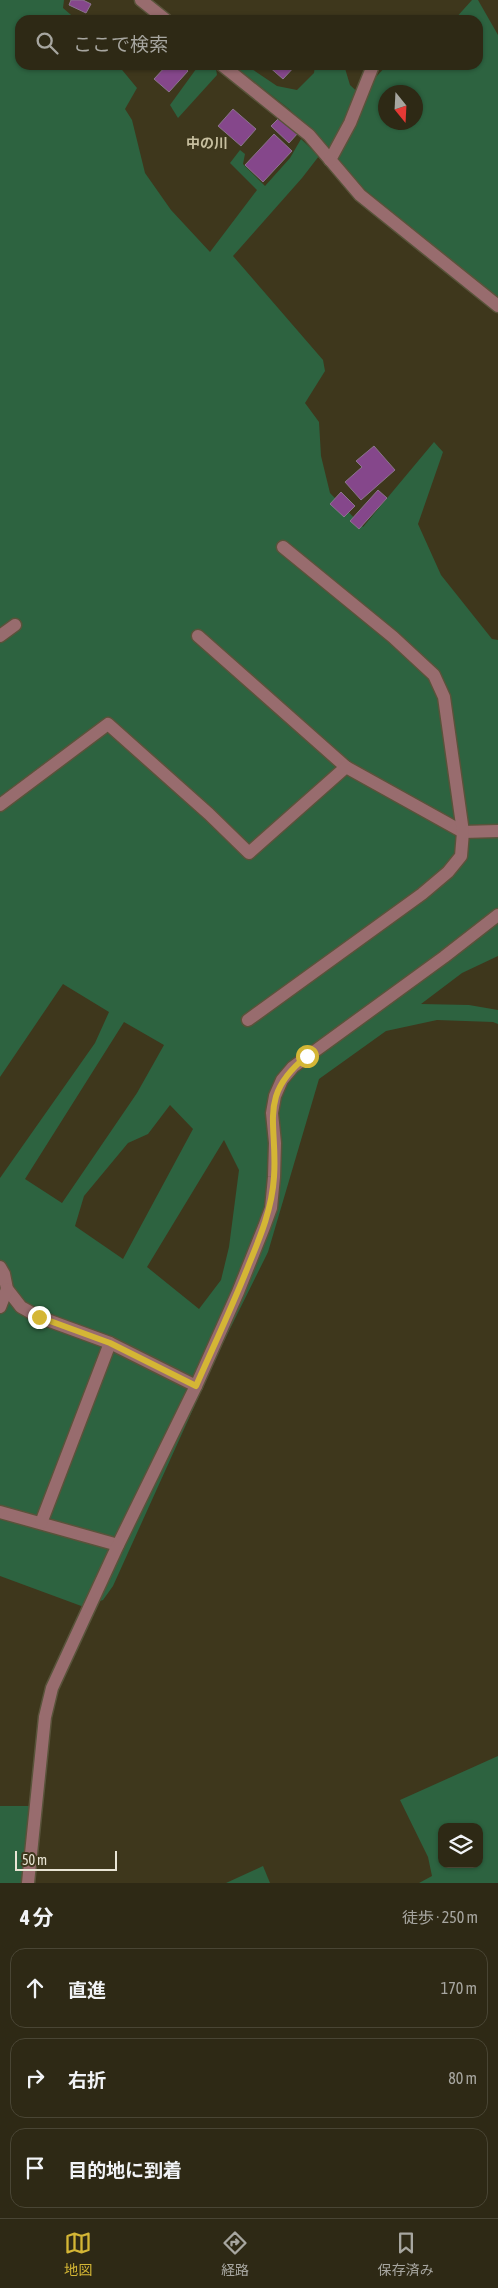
<!DOCTYPE html>
<html lang="ja">
<meta charset="utf-8">
<style>
:root{--surface:#2e2915;--page:#36311e;--text:#f1f3f6;--muted:#a7a6a0;--line:#494534;--accent:#d4b635}
body{margin:0;font-family:"Asap Condensed","Noto Sans JP",sans-serif;background:var(--page);color:var(--text)}
.controls{position:absolute;right:15px;bottom:15px;display:grid;overflow:hidden;border-radius:10px;box-shadow:0 1px 4px #0004}
.controls button{width:45px;height:45px;display:grid;place-items:center;padding:0;border:0;border-bottom:1px solid var(--line);background:var(--surface);color:var(--text);font:25px sans-serif}
.compass{position:absolute;left:378px;top:85px;width:45px;height:45px;border-radius:50%;background:var(--surface);box-shadow:0 1px 4px #0004;rotate:162deg}
.scale{position:absolute;left:15px;bottom:12px;width:102px;box-sizing:border-box;padding-left:5px;border:2px solid #e9e5d5;border-top:0;font-size:14px;line-height:18px;white-space:nowrap;color:#e9e5d5;-webkit-text-stroke:4px #3e371c;paint-order:stroke}
.stop{position:absolute;width:15px;height:15px;margin:-11px;border:4px solid #d4b635;border-radius:50%;background:#fff}
.stop.end{background:#d4b635;border-color:#fff;box-shadow:0 1px 5px #0008}
.list{margin:0;padding:0;list-style:none}
h2{display:flex;justify-content:space-between;align-items:center;height:65px;margin:0;padding:0 20px;font-size:21px}
h2 small{font-size:16px;font-weight:400;color:var(--muted)}
.list li{display:grid;grid-template-columns:32px 1fr auto;gap:15px;align-items:center;box-sizing:border-box;height:80px;margin:0 10px 10px;padding:0 10px;border:1px solid var(--line);border-radius:15px}
.list b{display:block;font-size:19px;white-space:nowrap}
.list em{font-size:16px;font-style:normal;color:var(--muted)}
.icon{flex:none;width:28px;height:28px;fill:none;stroke:currentColor;stroke-width:2;stroke-linecap:round;stroke-linejoin:round}
.map{position:relative;flex:none;width:498px;height:1883px;overflow:hidden}
.search{position:absolute;background:var(--surface);box-shadow:0 1px 4px #0004;left:15px;right:15px;top:15px;height:55px;display:flex;align-items:center;gap:12px;box-sizing:border-box;padding:0 18px;border-radius:15px;color:var(--muted);font-size:19px}
.sheet{height:335px;background:var(--surface)}
nav{display:flex;justify-content:space-around;align-items:center;box-sizing:border-box;height:70px;border-top:1px solid var(--line);background:var(--surface);font-size:14px;color:var(--muted)}
nav a{display:grid;justify-items:center;gap:2px}
nav .on{color:var(--accent)}
.map>svg:first-child{display:block}
.green{fill:#2d6340;fill-rule:evenodd}
.building{fill:#85478b;stroke:#8b758d}
.lines{fill:none;stroke-linecap:round;stroke-linejoin:round}
.minor-casing{stroke:#59533a;stroke-width:15}
.minor{stroke:#986c6e;stroke-width:12}
.route{stroke:#d4b635;stroke-width:6}
.labels{text-anchor:middle;stroke-width:4;stroke-linejoin:round;paint-order:stroke}
.neighbourhood-label{font-size:14px;font-weight:bold;fill:#c7bf9f;stroke:#3e371c}
</style>
<div class="map">
<svg width="498" height="1883" viewBox="0 0 498 1883">
<rect width="100%" height="100%" fill="#3e371c"/>
<g class="green">
<path d="M0,0h64l-1,8 14,12h-57v45h98l19,23 -12,21 7,11 13,53 26,37 39,42 47,-62 -27,-27 10,-13 5,4 -2,10 22,22 25,-28 11,-19 18,17 -17,22 -69,78 90,104 2,11 -20,32 14,19 2,34 9,37 33,34 71,-85 9,10 -25,72 23,51 51,64 6,1v316l-36,17 -41,31 48,1 29,5v14l-5,-2 -56,-2 -51,11 -67,48 -51,173 -45,91 -110,243 -10,14 -19,7 -84,-31v-398l95,-135 14,-31 -46,-28 -63,93zM124,1022l40,23 -27,48 -75,110 -37,-24zM170,1105l23,24 -70,130 -48,-33 9,-30 44,-53 20,-9zM224,1140l15,30 -10,77 -8,33 -22,29 -52,-42z"/>
<path d="M472,0h6l20,35v264l-134,-110 -75,-80 -56,-44h13l31,21 20,4 17,-17 1,-8h29l6,20 16,15 10,-23 11,-12h91v-45h-24zM386,92h30v30h-30z"/>
<path d="M199,65h10l7,4 1,6 -39,43 -8,-13z"/>
<path d="M498,1756v127h-79l13,-7 -4,-19 -28,-57zM442,1827h37v37h-37z"/>
<path d="M0,1806h31l-6,77h-25z"/>
<path d="M263,1866l7,17h-44z"/>
</g>
<g class="building">
<path d="M71,0h12l8,4 -5,9 -17,-8z"/>
<path d="M167,65h15l6,6 -19,21 -15,-13z"/>
<path d="M267,65h29l-13,14z"/>
<path d="M233,109l23,20 -15,17 -23,-20z"/>
<path d="M280,117l18,16 -9,10 -18,-17z"/>
<path d="M274,134l18,17 -29,31 -18,-17z"/>
<path d="M374,446l21,24 -34,30 -16,-18 17,-15 -6,-6z"/>
<path d="M378,490l9,8 -28,31 -9,-8z"/>
<path d="M341,492l14,14 -11,11 -14,-13z"/>
</g>
<g class="lines">
<g class="minor-casing">
<g id="minor">
<path d="M141,0l25,20"/>
<path d="M222,65l87,70 51,60 138,111"/>
<path d="M330,160l20,-37 22,-55"/>
<path d="M0,636l15,-11"/>
<path d="M198,636l148,131"/>
<path d="M0,805l108,-81 101,90 40,39 97,-86 117,65 35,-1"/>
<path d="M248,1020l174,-126 26,-22 13,-16 2,-24 -19,-135 -10,-22 -41,-38 -110,-90"/>
<path d="M0,1267l4,7 3,15 14,18 18,10 71,26 86,43"/>
<path d="M0,1307l7,-18"/>
<path d="M0,1512l118,33"/>
<path d="M41,1523l69,-180"/>
<path d="M28,1883l17,-166 7,-29 66,-143 78,-159 42,-94 26,-65 7,-19 3,-31 1,-34 -3,-30 3,-17 7,-16 11,-13 151,-110 54,-42"/>
</g>
</g>
<use href="#minor" class="minor"/>
</g>
<g class="lines">
<path class="route" d="M39,1317l71,26 86,43c18,-41 37,-81 53,-122 12,-29 23,-56 25,-87 4,-54 -17,-81 33,-121"/>
</g>
<g class="labels">
<g class="neighbourhood-label">
<text x="207" y="148">中の川</text>
</g>
</g>
</svg>
<div class="controls">
<button><svg class="icon" aria-label="layers" viewBox="0 0 24 24"><path d="M12 4l9 5-9 5-9-5zM3 14l9 5 9-5"/></svg></button>
</div>
<svg class="compass" viewBox="-18 -18 36 36"><path d="M0-13l5 13h-10z" fill="#e53935"/><path d="M0 13l5-13h-10z" fill="#a7a6a0"/></svg>
<div class="scale">50 m</div>
<div class="stop" style="left:307px;top:1056px"></div>
<div class="stop end" style="left:39px;top:1317px"></div>
<div class="search"><svg class="icon" aria-label="search" viewBox="0 0 24 24"><circle cx="10" cy="10" r="6"/><path d="M15 15l6 6"/></svg>ここで検索</div>
</div>
<section class="sheet">
<h2>4 分<small>徒歩 · 250 m</small></h2>
<ul class="list">
<li><svg class="icon" aria-label="ahead" viewBox="0 0 24 24"><path d="M12 20V5M6 11l6-6 6 6"/></svg><div><b>直進</b></div><em>170 m</em></li>
<li><svg class="icon" aria-label="right" viewBox="0 0 24 24"><path d="M7 20v-9h11M14 6l5 5-5 5"/></svg><div><b>右折</b></div><em>80 m</em></li>
<li><svg class="icon" aria-label="arrive" viewBox="0 0 24 24"><path d="M6 21V4h12l-3 4 3 4H6"/></svg><div><b>目的地に到着</b></div></li>
</ul>
</section>
<nav>
<a class="on"><svg class="icon" aria-label="map" viewBox="0 0 24 24"><path d="M3 6l6-2 6 2 6-2v14l-6 2-6-2-6 2zM9 4v14M15 6v14"/></svg>地図</a>
<a><svg class="icon" aria-label="directions" viewBox="0 0 24 24"><path d="M12 3l9 9-9 9-9-9zM9 14v-3h6M13 9l2 2-2 2"/></svg>経路</a>
<a><svg class="icon" aria-label="saved" viewBox="0 0 24 24"><path d="M7 4h10v16l-5-4-5 4z"/></svg>保存済み</a>
</nav>
